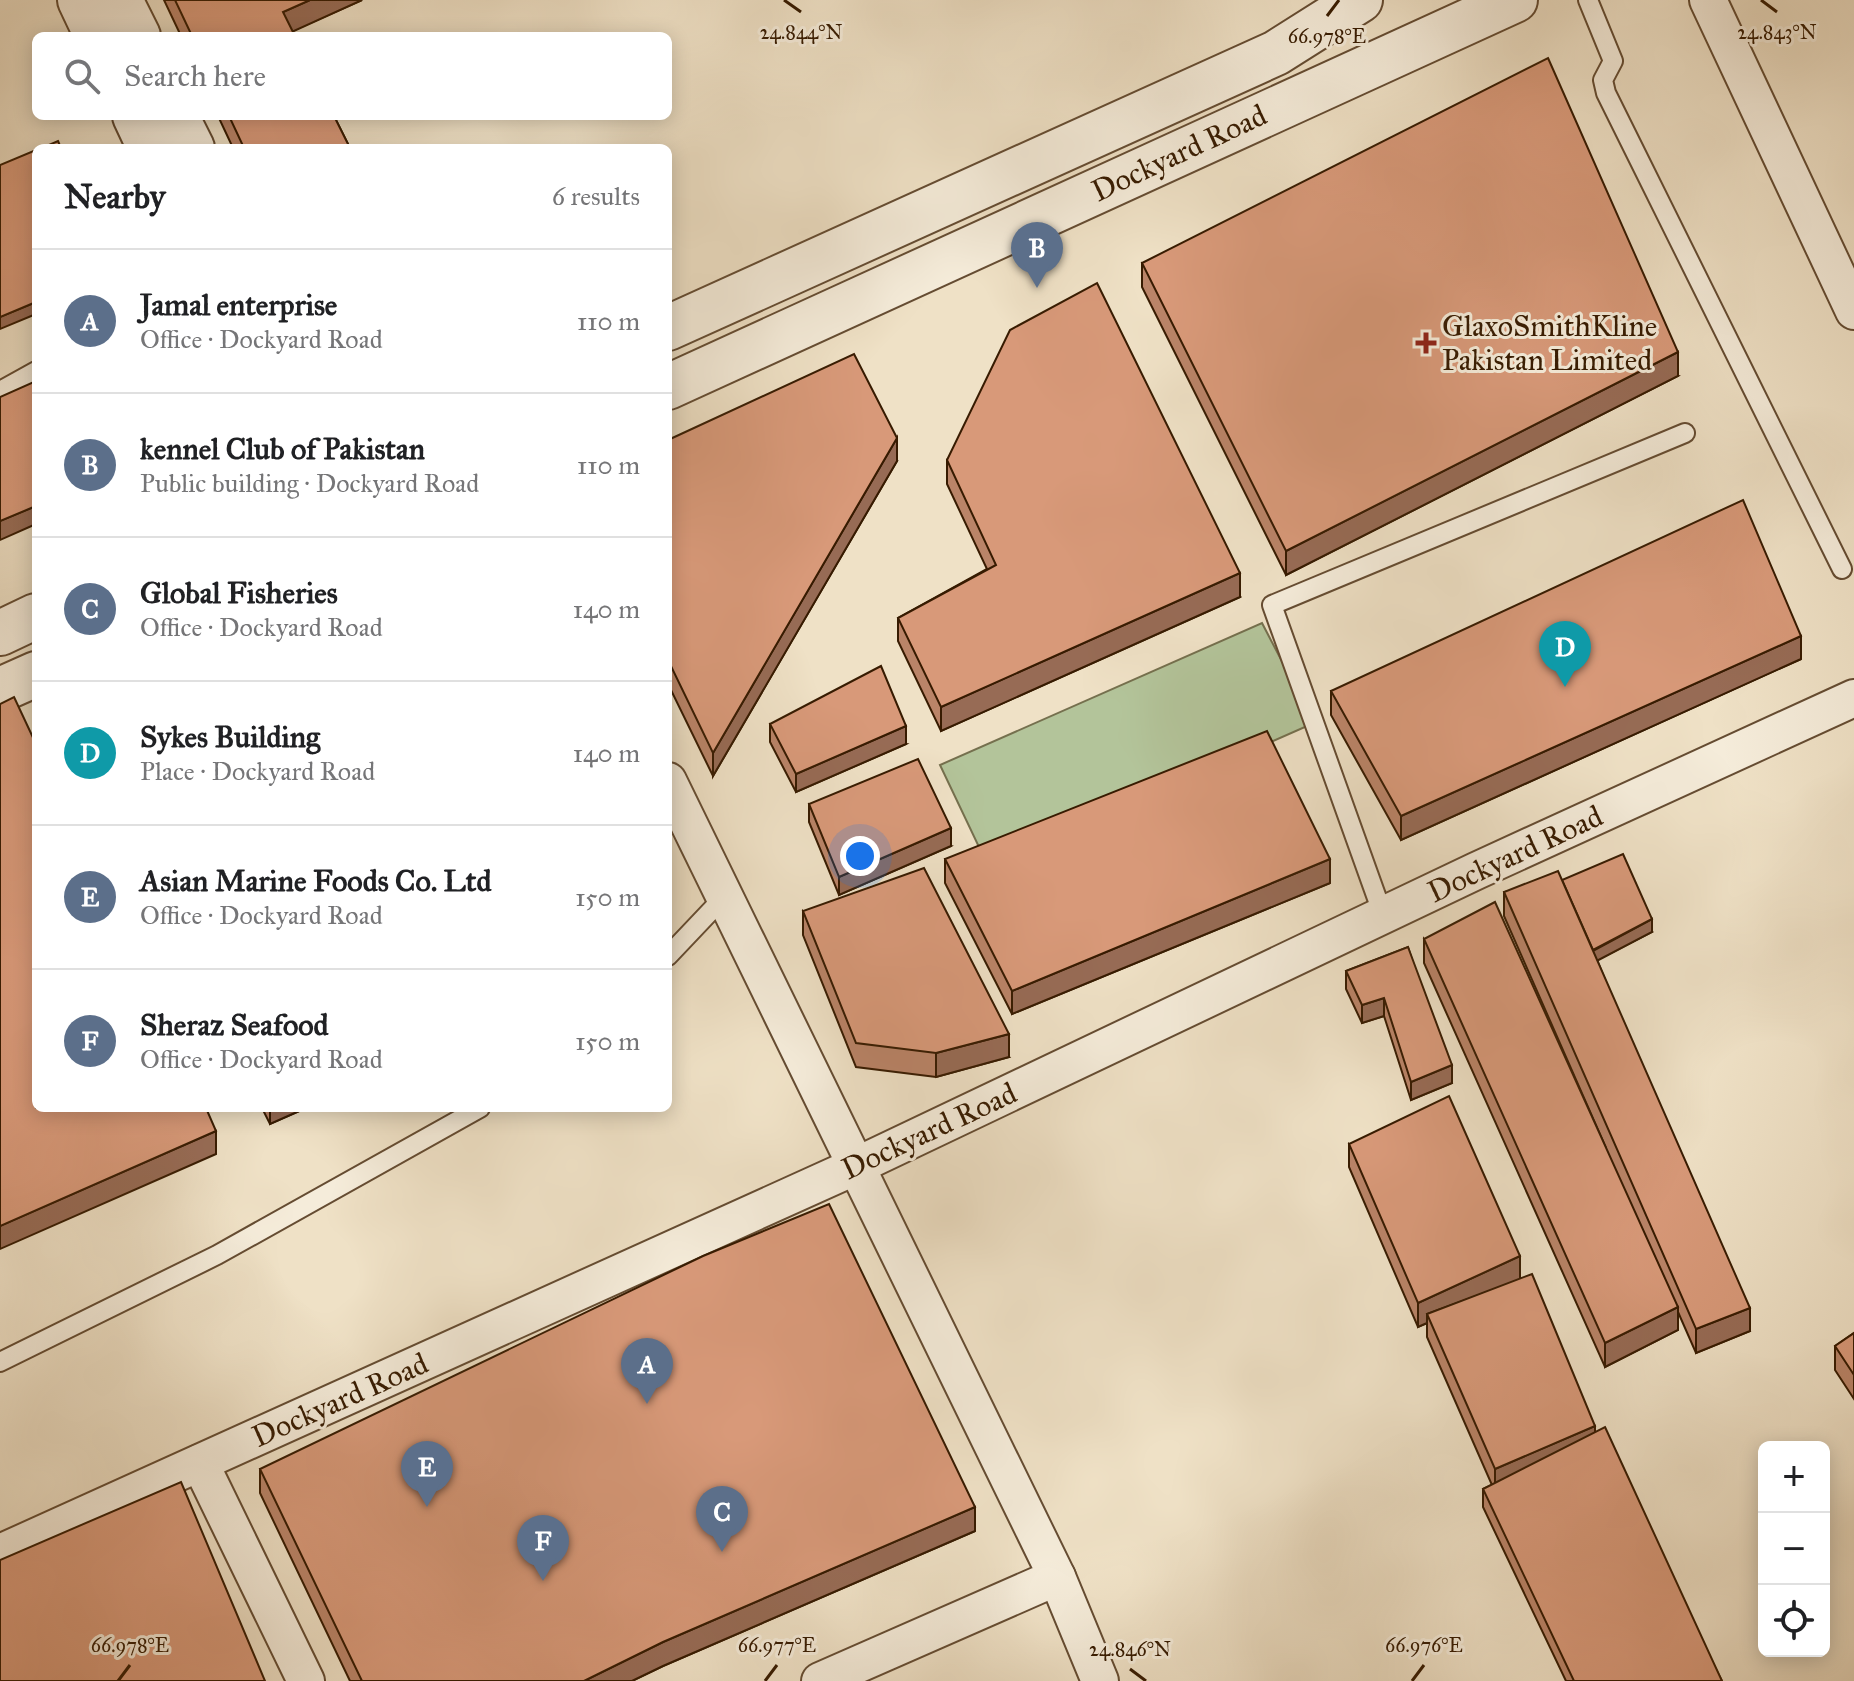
<!DOCTYPE html>
<meta charset="utf-8">
<style>
:root{--surface:#fff;--page:#f2f2f2;--text:#202124;--muted:#757577;--line:#e0e0e0;--accent:#ea580c}
body{margin:0;font-family:"IM FELL Great Primer",serif;background:var(--page);color:var(--text)}
.controls{position:absolute;right:24px;bottom:24px;display:grid;overflow:hidden;border-radius:12px;box-shadow:0 4px 20px #0003}
.controls button{width:72px;height:72px;display:grid;place-items:center;padding:0;border:0;border-bottom:2px solid var(--line);background:var(--surface);color:var(--text);font:40px sans-serif}
.you{position:absolute;left:860px;top:856px;width:28px;height:28px;margin:-20px;border:6px solid #fff;border-radius:50%;background:#1a73e8;box-shadow:0 0 0 12px #1a73e833}
.badge{display:grid;place-items:center;width:52px;height:52px;border-radius:50%;background:var(--accent);color:#fff;font-size:26px;font-weight:700}
.pin{position:absolute;translate:-50% -66px;filter:drop-shadow(0 2px 4px #0008)}
.pin::after{content:'';position:absolute;top:42px;width:28px;height:24px;background:inherit;clip-path:polygon(0 0,100% 0,50% 100%)}
.list{margin:0;padding:0;list-style:none}
h2{display:flex;justify-content:space-between;align-items:center;height:104px;margin:0;padding:0 32px;font-size:34px}
h2 small{font-size:26px;font-weight:400;color:var(--muted)}
.list li{display:grid;grid-template-columns:52px 1fr auto;gap:24px;align-items:center;box-sizing:border-box;height:144px;padding:0 32px;border-top:2px solid var(--line)}
.list b{display:block;font-size:30px;white-space:nowrap}
.list p{margin:0;font-size:26px;white-space:nowrap;color:var(--muted)}
.list em{font-size:26px;font-style:normal;color:var(--muted)}
.icon{flex:none;width:44px;height:44px;fill:none;stroke:currentColor;stroke-width:2;stroke-linecap:round;stroke-linejoin:round}
.map{position:relative;flex:none;width:1854px;height:1681px;overflow:hidden}
.search{position:absolute;background:var(--surface);box-shadow:0 4px 20px #0003;left:32px;top:32px;width:640px;height:88px;display:flex;align-items:center;gap:20px;box-sizing:border-box;padding:0 28px;border-radius:12px;color:var(--muted);font-size:30px}
.panel{position:absolute;background:var(--surface);box-shadow:0 4px 20px #0003;left:32px;top:144px;width:640px;height:968px;border-radius:12px}
.map>svg:first-child{display:block}
.green{fill:#b3c49a;stroke:#75704e;stroke-width:2}
.lines{fill:none;stroke-linecap:round;stroke-linejoin:round}
.service-casing{stroke:#654c32;stroke-width:22}
.minor-casing{stroke:#654c32;stroke-width:40}
.tertiary-casing{stroke:#654c32;stroke-width:48}
.service{stroke:#f5ecda;stroke-width:18}
.minor{stroke:#f5ecda;stroke-width:36}
.tertiary{stroke:#f5ecda;stroke-width:44}
.wall{fill:#ba8468;stroke:#371b01;stroke-width:2}
.shaded-wall{fill:#976b55;stroke:#371b01;stroke-width:2}
.building{fill:#d89979;stroke:#371b01;stroke-width:2}
.ticks{fill:none;stroke:#371b01;stroke-width:3}
.poi-dot{fill:#8f2418;stroke:#f5ecda;stroke-width:3}
.labels{text-anchor:middle;stroke-width:6;stroke-linejoin:round;paint-order:stroke}
.street-label{font-size:30px;fill:#371b01;stroke:#f5ecda}
.poi-label{font-size:30px;fill:#371b01;stroke:#f5ecda;text-anchor:start}
.ticks-label{font-size:20px;text-anchor:middle;fill:#371b01;stroke:#f5ecda;stroke-width:6;stroke-linejoin:round;paint-order:stroke}
</style>
<div class="map">
<svg width="1854" height="1681" viewBox="0 0 1854 1681">
<rect width="100%" height="100%" fill="#efe1c6"/>
<filter id="stains"><feTurbulence type="fractalNoise" baseFrequency=".0025" numOctaves="4"/><feColorMatrix values="0 0 0 0 .2 0 0 0 0 .09 0 0 0 0 .02 0 0 0 .5 -.17"/></filter>
<radialGradient id="worn" r=".72"><stop offset=".6" stop-color="#630" stop-opacity="0"/><stop offset="1" stop-color="#630" stop-opacity=".3"/></radialGradient>
<path class="green" d="M1262,623l52,100 -326,143 -48,-101z"/>
<g class="lines">
<g class="service-casing">
<g id="service">
<path d="M1588,0l25,61 -10,19 3,13 236,476"/>
<path d="M0,391l36,-20"/>
<path d="M1383,915l-111,-310 413,-172"/>
<path d="M668,956l55,-58"/>
<path d="M0,1362l217,-107 263,-147"/>
</g>
</g>
<g class="minor-casing">
<g id="minor">
<path d="M1708,0l146,311"/>
<path d="M668,781l389,796 -237,104"/>
<path d="M200,1463l106,218"/>
<path d="M0,1553l854,-386 622,-296 378,-173"/>
<path d="M1057,1577l43,104"/>
</g>
</g>
<g class="tertiary-casing">
<g id="tertiary">
<path d="M80,0l17,36"/>
<path d="M120,0l18,36"/>
<path d="M135,116l15,32"/>
<path d="M176,116l16,32"/>
<path d="M668,328l608,-275 84,-53"/>
<path d="M668,387l847,-387"/>
<path d="M0,633l36,-17"/>
<path d="M0,690l36,-16"/>
</g>
</g>
<use href="#service" class="service"/>
<use href="#minor" class="minor"/>
<use href="#tertiary" class="tertiary"/>
</g>
<g class="wall">
<path d="M164,0h198l-70,31 3,5h-114z"/>
<path d="M218,116h116l16,32h-117z"/>
<path d="M1142,263l536,113 -392,199 -144,-288z"/>
<path d="M668,440l229,21 -184,315 -45,-92z"/>
<path d="M947,460l293,137 -299,134 -43,-90v-23l89,-49 -40,-85z"/>
<path d="M1801,659l-400,181 -70,-125v-24z"/>
<path d="M770,724l136,20 -110,48 -26,-50z"/>
<path d="M809,804l142,42 -112,49 -30,-73z"/>
<path d="M945,859l385,24 -318,131 -67,-131z"/>
<path d="M1562,880l90,52 -55,28 153,371 -54,22 -18,-41v18l-73,37 -181,-404v-24l182,209 -102,-232v-24z"/>
<path d="M803,911l206,146 -73,20 -80,-10 -53,-132z"/>
<path d="M1408,947l44,136 -41,17 -27,-84 -22,7 -16,-34v-18z"/>
<path d="M262,1108h44l-36,16z"/>
<path d="M1349,1144l171,135 75,153 127,249h-156l-83,-174v-18l9,-4 -65,-148v-14l-9,4 -69,-160z"/>
<path d="M1854,1333v66l-19,-29v-24z"/>
<path d="M260,1469l715,62 -312,135 -31,15h-282l-90,-188z"/>
</g>
<g class="shaded-wall">
<path d="M310,0h52l-79,36v-24z"/>
<path d="M36,302v12l-36,15v-12z"/>
<path d="M1678,352v24l-392,199v-24z"/>
<path d="M897,438v23l-184,315v-23z"/>
<path d="M36,506v18l-36,16v-19z"/>
<path d="M1240,573v24l-299,134v-24z"/>
<path d="M1801,636v23l-400,181v-24z"/>
<path d="M906,726v18l-110,48v-18z"/>
<path d="M951,828v18l-112,49v-18z"/>
<path d="M1330,859v24l-318,131v-23z"/>
<path d="M1652,919v13l-63,33v-12z"/>
<path d="M1384,998v18l-22,7v-18z"/>
<path d="M1009,1034v23l-73,20v-24z"/>
<path d="M1452,1065v18l-41,17v-18z"/>
<path d="M270,1108h36l-36,16z"/>
<path d="M216,1131v23l-216,95v-23z"/>
<path d="M1520,1256v24l-93,34v9l-9,4v-24z"/>
<path d="M1678,1307v23l-73,37v-24z"/>
<path d="M1750,1308v23l-54,22v-24z"/>
<path d="M1595,1426v24l-100,43v-24z"/>
<path d="M975,1507v24l-312,135 -31,15h-48l79,-39z"/>
</g>
<g class="building">
<path d="M175,0h135l-27,12 12,24h-103z"/>
<path d="M1548,58l130,294 -392,199 -144,-288z"/>
<path d="M229,116h105l16,32h-106z"/>
<path d="M58,141l3,7h-19z"/>
<path d="M36,150v152l-36,15v-152z"/>
<path d="M1097,283l143,290 -299,134 -43,-89 98,-53 -49,-105 63,-130z"/>
<path d="M854,354l43,84 -184,315 -45,-93v-220z"/>
<path d="M36,381v125l-36,15v-124z"/>
<path d="M1743,500l58,136 -400,180 -70,-125z"/>
<path d="M881,666l25,60 -110,48 -26,-50z"/>
<path d="M14,697l22,47v364h170l10,23 -216,95v-522z"/>
<path d="M1267,731l63,128 -318,132 -67,-132z"/>
<path d="M918,759l33,69 -112,49 -30,-73z"/>
<path d="M1623,854l29,65 -59,31 -31,-70z"/>
<path d="M924,868l85,166 -73,19 -80,-10 -53,-132z"/>
<path d="M1558,871l192,437 -54,21 -192,-437z"/>
<path d="M1495,902l183,405 -73,36 -181,-404z"/>
<path d="M1408,947l44,118 -41,17 -27,-84 -22,7 -16,-34z"/>
<path d="M1449,1096l71,160 -102,47 -69,-159z"/>
<path d="M829,1204l146,303 -312,135 -79,39h-222l-102,-212 443,-213z"/>
<path d="M1532,1274l63,152 -100,43 -68,-155z"/>
<path d="M1854,1333v42l-19,-29z"/>
<path d="M1605,1427l117,254h-148l-91,-192z"/>
<path d="M181,1482l84,199h-265v-121z"/>
</g>
<path class="ticks" d="M784,0l17,12M1761,0l16,12M1327,16l12,-16M1130,1669l16,12M118,1681l12,-16M765,1681l12,-16M1412,1681l12,-16"/>
<path class="poi-dot" d="M1422 331h8v8h8v8h-8v8h-8v-8h-8v-8h8z"/>
<g class="labels">
<g class="street-label">
<text transform="translate(1179 153) rotate(-25)" y="10">Dockyard Road</text>
<text transform="translate(1515 854) rotate(-25)" y="10">Dockyard Road</text>
<text transform="translate(929 1131) rotate(-25)" y="10">Dockyard Road</text>
<text transform="translate(340 1400) rotate(-24)" y="10">Dockyard Road</text>
</g>
<g class="poi-label">
<text x="1442" y="336">GlaxoSmithKline<tspan x="1442" dy="34">Pakistan Limited</tspan></text>
</g>
</g>
<g class="ticks-label">
<text x="801" y="39">24.844°N</text>
<text x="1777" y="39">24.843°N</text>
<text x="1327" y="43">66.978°E</text>
<text x="130" y="1652">66.978°E</text>
<text x="777" y="1652">66.977°E</text>
<text x="1424" y="1652">66.976°E</text>
<text x="1130" y="1656">24.846°N</text>
</g>
<rect width="100%" height="100%" filter="url(#stains)"/>
<rect width="100%" height="100%" fill="url(#worn)"/>
</svg>
<div class="controls">
<button>+</button>
<button>−</button>
<button><svg class="icon" aria-label="locate" viewBox="0 0 24 24"><circle cx="12" cy="12" r="6"/><path d="M12 2v4M12 18v4M2 12h4M18 12h4"/></svg></button>
</div>
<div class="you"></div>
<div class="pin badge" style="left:647px;top:1404px;background:#5c6f8a">A</div>
<div class="pin badge" style="left:1037px;top:288px;background:#5c6f8a">B</div>
<div class="pin badge" style="left:722px;top:1552px;background:#5c6f8a">C</div>
<div class="pin badge" style="left:1565px;top:687px;background:#0f9aa8">D</div>
<div class="pin badge" style="left:427px;top:1507px;background:#5c6f8a">E</div>
<div class="pin badge" style="left:543px;top:1581px;background:#5c6f8a">F</div>
<div class="search"><svg class="icon" aria-label="search" viewBox="0 0 24 24"><circle cx="10" cy="10" r="6"/><path d="M15 15l6 6"/></svg>Search here</div>
<section class="panel">
<h2>Nearby<small>6 results</small></h2>
<ul class="list">
<li><span class="badge" style="background:#5c6f8a">A</span><div><b>Jamal enterprise</b><p>Office · Dockyard Road</p></div><em>110 m</em></li>
<li><span class="badge" style="background:#5c6f8a">B</span><div><b>kennel Club of Pakistan</b><p>Public building · Dockyard Road</p></div><em>110 m</em></li>
<li><span class="badge" style="background:#5c6f8a">C</span><div><b>Global Fisheries</b><p>Office · Dockyard Road</p></div><em>140 m</em></li>
<li><span class="badge" style="background:#0f9aa8">D</span><div><b>Sykes Building</b><p>Place · Dockyard Road</p></div><em>140 m</em></li>
<li><span class="badge" style="background:#5c6f8a">E</span><div><b>Asian Marine Foods Co. Ltd</b><p>Office · Dockyard Road</p></div><em>150 m</em></li>
<li><span class="badge" style="background:#5c6f8a">F</span><div><b>Sheraz Seafood</b><p>Office · Dockyard Road</p></div><em>150 m</em></li>
</ul>
</section>
</div>
